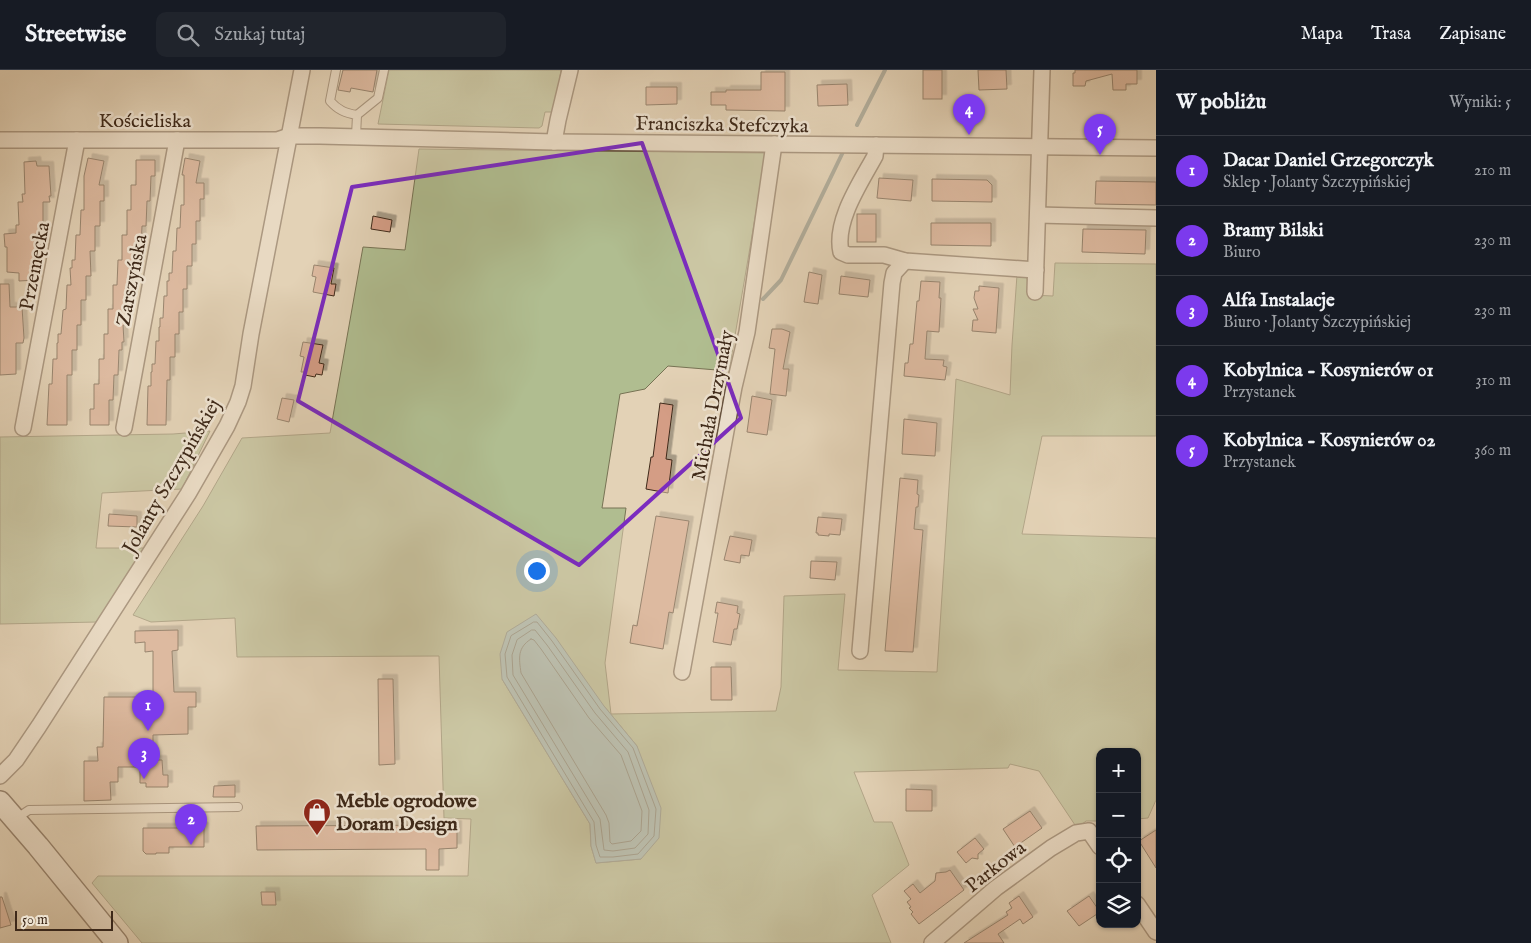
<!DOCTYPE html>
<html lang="pl">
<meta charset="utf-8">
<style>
:root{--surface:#171b24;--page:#20242c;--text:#f1f3f6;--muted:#9ea1a6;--line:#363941;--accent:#7c3aed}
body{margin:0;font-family:"IM FELL English",serif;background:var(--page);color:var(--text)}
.controls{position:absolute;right:15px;bottom:15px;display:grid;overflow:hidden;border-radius:10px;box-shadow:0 1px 4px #0004}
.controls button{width:45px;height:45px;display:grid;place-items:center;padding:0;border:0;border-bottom:1px solid var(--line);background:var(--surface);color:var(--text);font:25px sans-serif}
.scale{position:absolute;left:15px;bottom:12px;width:98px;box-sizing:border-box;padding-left:5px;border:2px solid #3e2919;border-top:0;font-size:14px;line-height:18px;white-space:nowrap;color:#3e2919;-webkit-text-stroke:4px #ede2d0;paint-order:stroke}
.you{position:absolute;left:536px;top:500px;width:18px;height:18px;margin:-12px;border:4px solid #fff;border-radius:50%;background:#1a73e8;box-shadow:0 0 0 8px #1a73e833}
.badge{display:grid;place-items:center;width:32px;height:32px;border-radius:50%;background:var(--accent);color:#fff;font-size:16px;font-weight:700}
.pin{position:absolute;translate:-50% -41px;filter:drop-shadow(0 1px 2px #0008)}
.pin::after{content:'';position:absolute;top:26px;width:18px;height:15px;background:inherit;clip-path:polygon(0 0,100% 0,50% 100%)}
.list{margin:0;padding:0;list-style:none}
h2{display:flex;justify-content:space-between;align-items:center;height:65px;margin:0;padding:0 20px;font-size:21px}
h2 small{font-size:16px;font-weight:400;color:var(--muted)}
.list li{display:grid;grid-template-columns:32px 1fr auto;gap:15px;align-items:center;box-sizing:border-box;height:70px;padding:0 20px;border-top:1px solid var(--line)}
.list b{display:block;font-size:19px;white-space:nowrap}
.list p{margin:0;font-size:16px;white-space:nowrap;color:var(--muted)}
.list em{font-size:16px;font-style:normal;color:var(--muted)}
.icon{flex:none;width:28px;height:28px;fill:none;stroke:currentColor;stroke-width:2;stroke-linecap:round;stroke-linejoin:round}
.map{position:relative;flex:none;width:1156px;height:873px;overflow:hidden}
header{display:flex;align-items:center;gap:30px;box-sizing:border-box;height:70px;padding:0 25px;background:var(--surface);border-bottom:1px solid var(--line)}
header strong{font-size:24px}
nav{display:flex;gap:28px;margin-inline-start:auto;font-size:18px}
.search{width:350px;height:45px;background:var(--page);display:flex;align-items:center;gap:12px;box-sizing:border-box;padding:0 18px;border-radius:10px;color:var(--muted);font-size:19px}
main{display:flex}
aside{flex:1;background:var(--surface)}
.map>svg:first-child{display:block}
.green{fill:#b0bd90;stroke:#777354;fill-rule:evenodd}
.water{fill:#96b6b5;stroke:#737e77}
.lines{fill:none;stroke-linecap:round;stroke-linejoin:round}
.shore{stroke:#6a7067;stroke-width:1}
.stream{stroke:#737e77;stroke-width:4}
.building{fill:#d49d85;stroke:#3e2919;filter:url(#shadow)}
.service-casing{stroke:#675340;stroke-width:10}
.minor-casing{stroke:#675340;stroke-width:18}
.secondary-casing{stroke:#3e2919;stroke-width:24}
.service{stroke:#ede2d0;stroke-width:8}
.minor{stroke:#ede2d0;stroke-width:15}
.secondary{stroke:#ede2d0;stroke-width:21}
.marked{fill:none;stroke:#7b2cbf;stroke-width:4;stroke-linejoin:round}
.labels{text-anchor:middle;stroke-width:5;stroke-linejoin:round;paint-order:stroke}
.street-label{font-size:20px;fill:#3e2919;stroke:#ede2d0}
.poi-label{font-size:20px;font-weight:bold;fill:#3e2919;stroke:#ede2d0;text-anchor:start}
</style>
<header>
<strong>Streetwise</strong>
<div class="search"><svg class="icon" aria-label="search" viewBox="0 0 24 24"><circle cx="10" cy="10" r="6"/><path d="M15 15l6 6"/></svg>Szukaj tutaj</div>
<nav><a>Mapa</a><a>Trasa</a><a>Zapisane</a></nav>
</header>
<main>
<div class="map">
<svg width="1156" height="873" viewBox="0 0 1156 873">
<defs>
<filter id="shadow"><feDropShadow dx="4.5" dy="-4.5" stdDeviation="0" flood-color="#0004"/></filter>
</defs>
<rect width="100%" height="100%" fill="#e3d2b6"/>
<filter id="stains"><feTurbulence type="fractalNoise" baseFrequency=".004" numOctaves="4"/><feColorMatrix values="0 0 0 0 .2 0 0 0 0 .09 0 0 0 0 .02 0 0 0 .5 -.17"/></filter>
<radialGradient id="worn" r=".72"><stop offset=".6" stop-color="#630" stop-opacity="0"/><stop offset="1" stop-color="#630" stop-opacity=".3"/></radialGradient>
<g class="green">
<path d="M389,0h172l-6,42h-10l-3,14 -3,2 -161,-4z"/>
<path d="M419,79l347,4 -37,218 -61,-5 -23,23 -25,5 -18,114h24l-21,155 6,51 165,-3 5,-24 3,-91 61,-2 -7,76 99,2 19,-293 54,16 2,-50 5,-70c13,0 13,10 13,20l23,1 2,-33 101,1v172h-114l-20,98 134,4v262l-8,18 -11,1v-67h-37v69h-14l-9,7 -38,-57 -29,-7 -2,4 -154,4 20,50h18l17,43 -37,30 19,48h-749l-50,-60 6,-7h370l3,-57 -27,-1 -5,-162 -202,1 -2,-39 -84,4 -18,-7 70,-109 39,-68 88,-5 33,-186 42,3zM502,609l102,27 33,40 4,113 -45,4 -5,-17 -1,-22z"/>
<path d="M210,361l-28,58 -80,4 -6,55h50l-48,74 -98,2v-187l173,-3z"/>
</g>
<path class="water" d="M536,544l20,24 48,68 33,40 24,62 -2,30 -18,21 -45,4 -5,-17 -1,-22 -88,-145 -2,-25 7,-22z"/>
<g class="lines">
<g class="shore">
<path d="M534,552h3l15,19 48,68 33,39 23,61 -2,27 -16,18 -25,3h-13l-4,-12 -2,-23 -87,-145 -2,-23 6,-18z"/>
<path d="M532,560h3l12,15 48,68 33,39 21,58 -1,24 -13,14 -22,3 -9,-1 -4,-31 -87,-144 -1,-20 5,-15z"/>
<path d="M531,569l3,1 7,9 48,69 32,37 21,56 -1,20 -10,10 -19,3 -2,-2 -1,-19 -3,-8 -85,-142c-2,-15 -4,-25 10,-34z"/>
</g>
<g class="stream">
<path d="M857,55l28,-55"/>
<path d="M763,229l18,-19 62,-128"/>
</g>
</g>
<g class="building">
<path d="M343,0h34l-4,22 -22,-4 -1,4 -12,-2z"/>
<rect x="923" y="0" width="19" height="29"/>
<path d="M978,0h28l1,19 -28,1z"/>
<path d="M1075,0h62v14h-11v6h-13l-1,-16 -26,7 -1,5h-12v-13h2z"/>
<path d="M761,2h24v39l-59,-1v-5h-15v-13h15v-2h35z"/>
<path d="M847,14l1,21 -30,1 -1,-21z"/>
<path d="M646,17h31v17l-31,1z"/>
<path d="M88,88l16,3 -5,24h5v16h-4v25h-5v25h-5l1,25h-5v24h-5v25h-4v25h-5v25h-5v50h-20l2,-41h3l1,-25h4v-16h1v-9h3l2,-24 3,-1 1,-24h4l-1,-17h2v-8h3l1,-25h4l1,-25h3v-34z"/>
<path d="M185,88l15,3 -4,22h8v16h-4v22h-4v23h-4v22h-5v23h-4v23h-4v22h-4v23h-5v23h-3l-1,45h-19l1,-39h3v-14h1v-8h3l1,-23h3v-14h1v-9h3l1,-22h3v-15h2v-8h3l1,-22h3l1,-23h3l1,-23h3v-30h-2z"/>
<path d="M136,90h19v16h-4l-1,25h-3l-1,25h-4l-1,25h-3l-2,24 -3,1 -1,24h-4l-1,25h-4l1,17h-2v8h-3l-1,25h-4l-1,25h-4v25h-19v-16h4v-25h5v-25h5v-25h4v-25h5v-24h4l1,-25h4v-25h5v-25h4v-25h5z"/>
<path d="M36,91l1,5h12l2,30h-2l1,6h-7v31h-7v47l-17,1v-8l-12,-1v-25h-2l-1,-13 12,-1v-8h3l-1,-23h5l-1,-8h3l-1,-32z"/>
<path d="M879,108l34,2 -2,21 -34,-3z"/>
<path d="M932,109l55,1 5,5v17l-60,-1z"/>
<path d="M1096,111l60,1v23l-61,-1z"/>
<rect x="857" y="144" width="19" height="28"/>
<path d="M373,146l19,4 -2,12 -19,-3z"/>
<path d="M931,153h60v23l-60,-1z"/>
<path d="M1083,159l63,1 -1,24 -63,-2z"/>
<path d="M314,195l20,3 -3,16h5l-2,12 -21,-4 3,-15 -4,-1z"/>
<path d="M809,202l13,3 -4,29 -14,-2z"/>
<path d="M841,206l29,4 -2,17 -29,-3z"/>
<path d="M921,211l19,1 -1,16h2l-2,34 -12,-1 -2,28 19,1 -1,6 4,1 -2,13 -41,-4 1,-13h3l2,-19h3l4,-43h2z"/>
<path d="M0,214h9l1,23h12l2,31 -1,5h-7v31l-16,1z"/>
<path d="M979,216l20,2 -3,45 -24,-2 1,-11h5l-5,-11h5l-4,-11 1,-7h4z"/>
<path d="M772,259h10l8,3 -7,37h6l-3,27 -16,-2 5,-45 -6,-1z"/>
<path d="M303,272l20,3 -4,18 5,1 -2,11 -6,-1 -1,3 -10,-2 1,-3h-5l3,-15 -4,-1z"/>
<path d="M752,326l20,4 -5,35 -20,-3z"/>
<path d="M282,328l12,2 -5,22 -12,-3z"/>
<path d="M660,333l13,2 -7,54 6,1 -4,33 -22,-4 5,-32h2z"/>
<path d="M904,349l33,4 -2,33 -33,-2z"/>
<path d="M900,408l18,2 -1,14 2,1 -1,12h-2l-2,22 9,1 -10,122 -28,-1z"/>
<path d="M109,444l28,2v11l-29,-1z"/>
<path d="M656,446l33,5 -16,92 -4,-1 -6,37 -33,-6 3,-18 4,1z"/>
<path d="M818,447l24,2 -2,16 -11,-1v2l-11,-1v-2h-2z"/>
<path d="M730,466l22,4 -3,16 -8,-1 -1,8 -16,-3z"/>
<path d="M811,491l26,1 -2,18 -25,-2z"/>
<path d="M717,532l21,4 -1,7 3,1 -3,15h-3l-3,16 -18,-3 5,-29h-3z"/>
<path d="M178,560v20l-6,1 2,41h22v15h-8v27l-35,1v25h9l1,15h5v12h-22v-4h-6v-16h-22v15h-8l1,18 -27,1v-40h14l-1,-14h6l1,-50h49v-46l-8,1v-10l-10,1v-12z"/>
<path d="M711,597h20l1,33h-21z"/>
<path d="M378,609h15l2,85 -16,1z"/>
<path d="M235,715v12h-22l1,-11z"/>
<path d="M906,719l26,1v21h-26z"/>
<path d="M1030,741l12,17 -27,19 -12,-18z"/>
<path d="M457,755v23l-18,1v21h-13v-21l-169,1 -1,-24z"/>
<path d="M193,756l11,1v20h-35v6h-13v1h-10l-3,-3v-23h50z"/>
<path d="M1156,760v38l-17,-27z"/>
<path d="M975,768l9,11 -6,5v5l-6,-1 -6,5 -9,-11z"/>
<path d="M950,800l14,20 -45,34 -8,-10 2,-2 -4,-4 2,-1 -4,-5 4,-3 -7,-8 9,-7 7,9 15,-12 1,-8 10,-1z"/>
<path d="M261,822h14l1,13h-14z"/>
<path d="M1019,826l14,21 -10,7 -3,-5 -22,15 6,9h-40l44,-28 -2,-3 6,-4 -3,-5z"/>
<path d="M1089,826l11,16 -21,14 -12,-15z"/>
<path d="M0,827h2l9,28 -11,3z"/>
</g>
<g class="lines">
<g class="service-casing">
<g id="service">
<path d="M336,0l-6,31c8,9 15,12 27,14l-1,21"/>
<path d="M357,45l21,-17 6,-28"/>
<path d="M17,748l12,-8 209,-3"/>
</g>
</g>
<g class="minor-casing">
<g id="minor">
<path d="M0,70h277l12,-4h31l234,6 602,6"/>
<path d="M554,72l4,-22 12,-50"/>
<path d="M876,75l-1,11c-14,26 -41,65 -34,96l7,3h36l21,6 131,9"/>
<path d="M1038,145l118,3"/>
<path d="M1035,222l7,-222"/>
<path d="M23,358l54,-288"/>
<path d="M124,358l53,-288"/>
<path d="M860,581l32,-368 2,-10 11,-12"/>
<path d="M682,602l52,-285 13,-55 27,-188"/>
<path d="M0,706l16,-16 23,-34 149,-232 39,-68 11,-24 5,-16 8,-52 51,-264"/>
<path d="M1137,834l19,28"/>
<path d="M932,873l64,-55 55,-40 25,-15 13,-2 11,16"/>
</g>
</g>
<g class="secondary-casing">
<path id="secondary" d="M0,732l38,44 79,97"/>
</g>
<use href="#service" class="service"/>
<use href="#minor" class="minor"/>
<use href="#secondary" class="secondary"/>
</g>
<path d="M0 0H1156V873H0ZM642,73l99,275 -162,147 -281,-164 54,-214z" fill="#e3d2b6" fill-opacity=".55" fill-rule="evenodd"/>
<path class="marked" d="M642,73l99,275 -162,147 -281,-164 54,-214z"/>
<defs>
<g id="shop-pin" transform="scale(1.4375)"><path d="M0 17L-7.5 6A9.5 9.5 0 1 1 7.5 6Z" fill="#8f2418" stroke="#ede2d0"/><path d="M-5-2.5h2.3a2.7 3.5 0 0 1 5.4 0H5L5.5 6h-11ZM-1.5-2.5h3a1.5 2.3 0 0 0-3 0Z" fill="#fff"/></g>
</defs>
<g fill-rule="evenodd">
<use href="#shop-pin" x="317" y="742"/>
</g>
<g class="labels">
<g class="street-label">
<text x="145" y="57">Kościeliska</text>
<text transform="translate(722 54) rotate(1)" y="7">Franciszka Stefczyka</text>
<text transform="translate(34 196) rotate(-79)" y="7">Przemęcka</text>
<text transform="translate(131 210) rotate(-79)" y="7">Zarszyńska</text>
<text transform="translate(712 335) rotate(-79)" y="7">Michała Drzymały</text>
<text transform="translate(171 406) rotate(-60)" y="7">Jolanty Szczypińskiej</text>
<text transform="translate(995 796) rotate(-38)" y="7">Parkowa</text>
</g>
<g class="poi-label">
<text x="336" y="737">Meble ogrodowe<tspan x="336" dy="23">Doram Design</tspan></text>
</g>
</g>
<rect width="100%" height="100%" filter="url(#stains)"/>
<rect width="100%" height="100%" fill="url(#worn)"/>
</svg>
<div class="controls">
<button>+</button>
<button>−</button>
<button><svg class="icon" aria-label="locate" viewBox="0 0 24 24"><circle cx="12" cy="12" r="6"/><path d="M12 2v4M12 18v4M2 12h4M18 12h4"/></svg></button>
<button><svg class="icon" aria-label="layers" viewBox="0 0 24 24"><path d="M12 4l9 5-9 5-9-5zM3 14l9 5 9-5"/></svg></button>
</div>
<div class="scale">50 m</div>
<div class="you"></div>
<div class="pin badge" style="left:148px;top:661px">1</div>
<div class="pin badge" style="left:191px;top:775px">2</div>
<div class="pin badge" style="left:144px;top:709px">3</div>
<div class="pin badge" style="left:969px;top:65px">4</div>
<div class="pin badge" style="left:1100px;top:85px">5</div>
</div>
<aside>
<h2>W pobliżu<small>Wyniki: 5</small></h2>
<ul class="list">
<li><span class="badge">1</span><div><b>Dacar Daniel Grzegorczyk</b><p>Sklep · Jolanty Szczypińskiej</p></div><em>210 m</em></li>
<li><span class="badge">2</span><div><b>Bramy Bilski</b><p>Biuro</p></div><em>230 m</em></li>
<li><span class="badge">3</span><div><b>Alfa Instalacje</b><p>Biuro · Jolanty Szczypińskiej</p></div><em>230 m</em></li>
<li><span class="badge">4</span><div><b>Kobylnica - Kosynierów 01</b><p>Przystanek</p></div><em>310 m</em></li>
<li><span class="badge">5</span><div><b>Kobylnica - Kosynierów 02</b><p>Przystanek</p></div><em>360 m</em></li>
</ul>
</aside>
</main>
